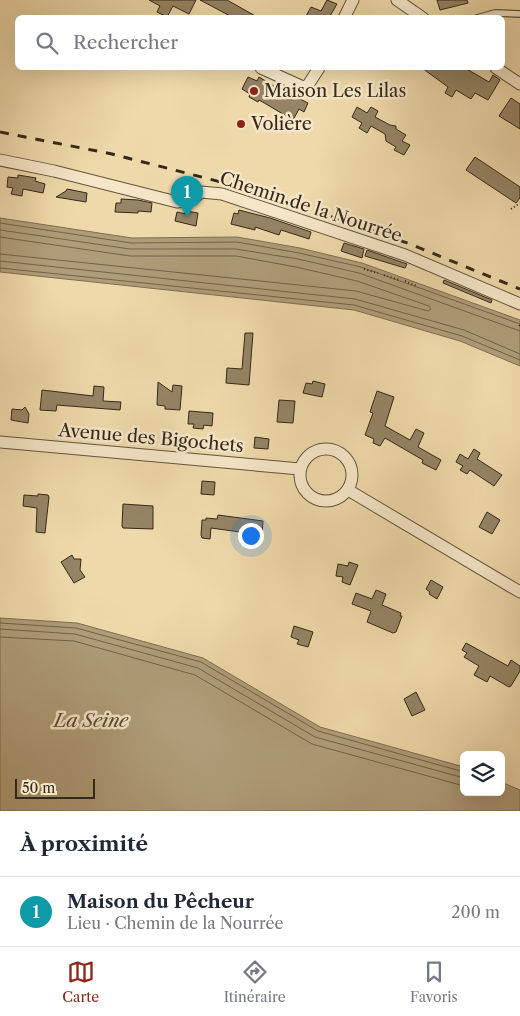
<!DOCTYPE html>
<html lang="fr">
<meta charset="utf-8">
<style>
:root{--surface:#fff;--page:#f6f6f7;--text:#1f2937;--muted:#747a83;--line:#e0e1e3;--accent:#8f2418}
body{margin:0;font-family:"Libre Caslon Text",serif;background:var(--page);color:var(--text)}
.controls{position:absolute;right:15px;bottom:15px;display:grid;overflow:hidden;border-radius:8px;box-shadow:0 5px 20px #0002}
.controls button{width:45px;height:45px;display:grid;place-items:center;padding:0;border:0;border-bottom:1px solid var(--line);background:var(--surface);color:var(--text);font:25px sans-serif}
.scale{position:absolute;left:15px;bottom:12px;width:80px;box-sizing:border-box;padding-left:5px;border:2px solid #34281a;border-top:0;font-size:14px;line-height:18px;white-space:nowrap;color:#34281a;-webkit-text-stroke:4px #f5e6c8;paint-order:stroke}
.you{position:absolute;left:250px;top:535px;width:18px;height:18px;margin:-12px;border:4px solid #fff;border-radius:50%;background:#1a73e8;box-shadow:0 0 0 8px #1a73e833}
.badge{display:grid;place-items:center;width:32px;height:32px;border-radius:50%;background:var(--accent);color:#fff;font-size:16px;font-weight:700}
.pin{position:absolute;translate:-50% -41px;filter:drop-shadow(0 1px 2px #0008)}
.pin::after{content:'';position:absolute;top:26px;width:18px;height:15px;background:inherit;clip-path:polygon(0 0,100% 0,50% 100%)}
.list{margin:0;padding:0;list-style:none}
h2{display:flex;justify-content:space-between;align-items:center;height:65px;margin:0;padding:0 20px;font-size:21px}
h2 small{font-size:16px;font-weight:400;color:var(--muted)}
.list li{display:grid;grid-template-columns:32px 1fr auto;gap:15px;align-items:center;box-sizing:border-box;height:70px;padding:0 20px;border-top:1px solid var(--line)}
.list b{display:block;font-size:19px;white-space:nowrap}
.list p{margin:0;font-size:16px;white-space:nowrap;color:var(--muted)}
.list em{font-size:16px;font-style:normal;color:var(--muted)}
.icon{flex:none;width:28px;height:28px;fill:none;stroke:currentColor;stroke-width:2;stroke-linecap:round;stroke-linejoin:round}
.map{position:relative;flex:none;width:520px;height:811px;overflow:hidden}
.search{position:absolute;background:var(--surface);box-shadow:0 5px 20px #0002;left:15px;right:15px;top:15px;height:55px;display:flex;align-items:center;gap:12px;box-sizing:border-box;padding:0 18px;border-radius:8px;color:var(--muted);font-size:19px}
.sheet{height:135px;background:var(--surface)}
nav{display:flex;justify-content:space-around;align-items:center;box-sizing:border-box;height:70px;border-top:1px solid var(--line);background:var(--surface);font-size:14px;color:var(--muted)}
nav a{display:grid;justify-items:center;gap:2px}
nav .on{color:var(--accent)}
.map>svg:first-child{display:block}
.water{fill:#af9d79;stroke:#7e6e53}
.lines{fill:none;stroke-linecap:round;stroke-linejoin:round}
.shore{stroke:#72624a;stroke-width:1}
.building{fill:#958465;stroke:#34281a}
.service-casing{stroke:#63543e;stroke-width:8}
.minor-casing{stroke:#63543e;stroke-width:13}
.path{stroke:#34281a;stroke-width:2;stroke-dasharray:1 2.5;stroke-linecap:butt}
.service{stroke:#f5e6c8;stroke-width:5.5}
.minor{stroke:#f5e6c8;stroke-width:11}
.rail{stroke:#34281a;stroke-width:3;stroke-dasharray:9 9;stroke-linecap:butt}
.poi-dot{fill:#8f2418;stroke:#f5e6c8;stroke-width:2}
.labels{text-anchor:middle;stroke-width:5;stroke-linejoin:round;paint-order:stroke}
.poi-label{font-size:18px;fill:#34281a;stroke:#f5e6c8;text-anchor:start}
.street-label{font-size:18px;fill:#34281a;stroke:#f5e6c8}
.water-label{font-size:19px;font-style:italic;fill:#594b36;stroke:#f5e6c8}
</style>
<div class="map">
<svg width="520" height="811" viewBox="0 0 520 811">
<rect width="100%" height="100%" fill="#efd9aa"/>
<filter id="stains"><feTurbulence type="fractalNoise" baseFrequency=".004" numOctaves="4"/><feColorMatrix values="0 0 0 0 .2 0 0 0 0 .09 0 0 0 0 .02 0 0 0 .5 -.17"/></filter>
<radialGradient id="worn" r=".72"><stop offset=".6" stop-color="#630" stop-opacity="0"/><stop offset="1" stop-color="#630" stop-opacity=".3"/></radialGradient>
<g class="water">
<path d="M0,218l132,20 105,-1 63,11 62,15 158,57v46l-60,-25 -106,-31 -354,-38z"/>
<path d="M0,618l77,5 126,35 117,69 144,40v25h37v-10l19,8v21h-520z"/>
</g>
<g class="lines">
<g class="shore">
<path d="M0,223l131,20 106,-1 62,11 62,14 159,57"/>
<path d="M0,230l130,19h106l62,10 61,14 161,58"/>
<path d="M0,237l130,19h106l60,11 61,14 72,25 2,3 -3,2 -72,-20 -356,-37"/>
<path d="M0,261l355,38 109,31 56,24"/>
<path d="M0,268l354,37 108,31 58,24"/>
<path d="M0,623l76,5 125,34 117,69 146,41"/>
<path d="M0,629l75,5 123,34 117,69 149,41"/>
<path d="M0,637l74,4 121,34 117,69 152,42"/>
</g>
</g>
<g class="building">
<path d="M149,0h47l-7,14 -16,-8 -6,11 -10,-5 3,-6z"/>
<path d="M200,0h27l32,18h-25z"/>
<path d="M327,0l10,4 -7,12 3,2h-28l6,-11 10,4z"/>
<path d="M437,0h30l1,3 -28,7z"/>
<path d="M422,68h43l24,14 4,-7 7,5 -12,20 -13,-7 -4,6 -15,-9 -4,7 -7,-4 3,-6z"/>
<path d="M248,77l9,4 2,-4 18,11 -2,3 17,9 2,-4 14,7 -4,9 -5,-3 -6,11 -27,-16 -7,-4 -1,2 -9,-5 1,-3 -8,-5z"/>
<path d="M511,98l9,6v25l-21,-13z"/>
<path d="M357,107l10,6 4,-6 7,4 -3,6 15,8 6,1v3l10,6 -4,6 8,4 -6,10 -10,-5 2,-3 -10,-6 -1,-7 -14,-8 -4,7 -8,-5 3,-5 -10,-6z"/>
<path d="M475,157l45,30v11l-4,5 -50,-33z"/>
<path d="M18,175l18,3 -1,3 10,3 -2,9 -20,-4 -1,7 -11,-2 2,-6 -6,-1 1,-10 10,1z"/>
<path d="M67,189l20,4 -1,9 -30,-5 10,-6z"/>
<path d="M121,199l17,1 14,3 -1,9 -13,-1v2l-23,-1 1,-9h5z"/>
<path d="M239,210l31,8 41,14 -2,7 -28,-9 -2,5 -24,-8v3l-24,-6 3,-11 4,1z"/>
<path d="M186,211l12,2 -2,13 -21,-5 2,-9 9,2z"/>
<path d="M344,243l20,6 -2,9 -21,-7z"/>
<path d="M367,250l40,14 -2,4 -40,-12z"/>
<path d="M444,280l48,20 -1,3 -48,-20z"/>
<path d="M245,333h8l-4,52 -23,-2 1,-15 15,1z"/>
<path d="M313,381l12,3 -3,13 -19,-4 3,-10 6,1z"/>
<path d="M158,382l14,10 1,-7 9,1 -2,24 -15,-1v-3l-8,-1z"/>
<path d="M94,386l10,1 -1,14 18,1 -1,8 -63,-5 -1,6 -16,-1 2,-20 51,6z"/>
<path d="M377,391l17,6 -9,29 25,14 6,-11 8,4 -6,14 23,13 -5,10 -14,-7 1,-3 -38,-22 -5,8 -7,-3 1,-4 -9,-4 8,-22 -3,-1z"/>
<path d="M279,400l16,1 -2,22 -16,-1z"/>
<path d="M25,407l4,7 -1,9 -17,-3 1,-11 10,1z"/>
<path d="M189,411l24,2 -1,13 -8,-1 -1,4 -10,-1 1,-4h-6z"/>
<path d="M255,437l14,2 -1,10 -14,-1z"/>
<path d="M474,449l6,4 -3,6 25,16 -8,11 -24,-16 -3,4 -7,-4 3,-4 -7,-4 4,-8 8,5z"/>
<path d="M202,481l13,1 -1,13 -13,-1z"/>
<path d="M38,494l10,1 1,2 -4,36 -9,-1 1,-24 -14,-2 1,-11 14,1z"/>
<path d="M123,504l30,2v23l-30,-1 -1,-2z"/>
<path d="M487,512l13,8 -8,14 -13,-7z"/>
<path d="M218,515l45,6 -1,14 -51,-7 -1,11 -8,-1 -1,-3 1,-15h4v-2l11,1z"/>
<path d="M72,555l2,4h7l-1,11 5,7 -11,6 -13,-21z"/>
<path d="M349,562l9,3 -8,20 -8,-3 1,-5 -7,-1 2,-12 10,2z"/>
<path d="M431,580l12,7 -6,12 -8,-5 1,-2 -4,-3z"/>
<path d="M376,590l10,4 -4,11 19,8 -1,3h2l-6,16 -3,1 -26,-11 4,-11 -19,-7 4,-11 16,6z"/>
<path d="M294,626l19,6 -5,15 -11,-3 2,-4 -8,-3z"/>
<path d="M466,643l42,23 3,-6 9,6v5l-9,15 -2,1 -19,-11 -3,6 -13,-7 5,-9 -15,-9 3,-4 -5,-3z"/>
<path d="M416,692l9,18 -13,6 -8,-17z"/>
</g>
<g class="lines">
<g class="service-casing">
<path id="service" d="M477,18l18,-5 25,1"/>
</g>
<g class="minor-casing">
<g id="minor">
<path d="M397,0l26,18"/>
<path d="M344,18l9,-18"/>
<path d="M261,68l42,19 5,-2 11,-17"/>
<path d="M496,68l24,16"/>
<path d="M0,160l54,11 123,31 15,-2 9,-8 21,2 183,61 115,49"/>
<path d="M0,442l300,27"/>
<circle cx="326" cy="475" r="26"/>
<path d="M348,490l172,102"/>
</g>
</g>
<g class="path">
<path d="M186,191l-2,-4 2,-11"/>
<path d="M511,209l9,-6"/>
<path d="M364,269l14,4"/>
<path d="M384,275l15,5"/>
<path d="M405,281l12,5"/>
<path d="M519,325l1,1"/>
</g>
<use href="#service" class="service"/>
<use href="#minor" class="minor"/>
<path class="rail" d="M0,132l112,22 109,28 139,44 50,18 110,45"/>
</g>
<g class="poi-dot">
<circle cx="254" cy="91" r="5"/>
<circle cx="241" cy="124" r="5"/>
</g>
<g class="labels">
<g class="poi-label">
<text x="264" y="97">Maison Les Lilas</text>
<text x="251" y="130">Volière</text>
</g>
<g class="street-label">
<text transform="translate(311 207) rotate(18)" y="6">Chemin de la Nourrée</text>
<text transform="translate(151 438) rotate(5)" y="6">Avenue des Bigochets</text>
</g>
<g class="water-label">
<text x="91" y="727">La Seine</text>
</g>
</g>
<rect width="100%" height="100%" filter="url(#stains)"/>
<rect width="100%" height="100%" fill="url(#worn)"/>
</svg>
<div class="controls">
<button><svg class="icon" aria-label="layers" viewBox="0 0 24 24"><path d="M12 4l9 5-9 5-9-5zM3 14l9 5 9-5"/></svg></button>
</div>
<div class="scale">50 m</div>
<div class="you"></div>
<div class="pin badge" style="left:187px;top:217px;background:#0f9aa8">1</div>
<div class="search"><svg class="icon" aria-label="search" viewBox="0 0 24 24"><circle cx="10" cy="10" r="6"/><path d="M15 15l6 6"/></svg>Rechercher</div>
</div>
<section class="sheet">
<h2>À proximité<small></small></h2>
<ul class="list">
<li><span class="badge" style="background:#0f9aa8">1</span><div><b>Maison du Pêcheur</b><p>Lieu · Chemin de la Nourrée</p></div><em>200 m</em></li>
</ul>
</section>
<nav>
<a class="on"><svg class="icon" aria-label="map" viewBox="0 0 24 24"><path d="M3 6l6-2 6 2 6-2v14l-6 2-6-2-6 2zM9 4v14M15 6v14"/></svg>Carte</a>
<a><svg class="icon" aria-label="directions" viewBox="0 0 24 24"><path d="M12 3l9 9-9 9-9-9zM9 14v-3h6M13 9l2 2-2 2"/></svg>Itinéraire</a>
<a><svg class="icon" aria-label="saved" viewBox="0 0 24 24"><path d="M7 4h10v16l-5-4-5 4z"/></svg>Favoris</a>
</nav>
